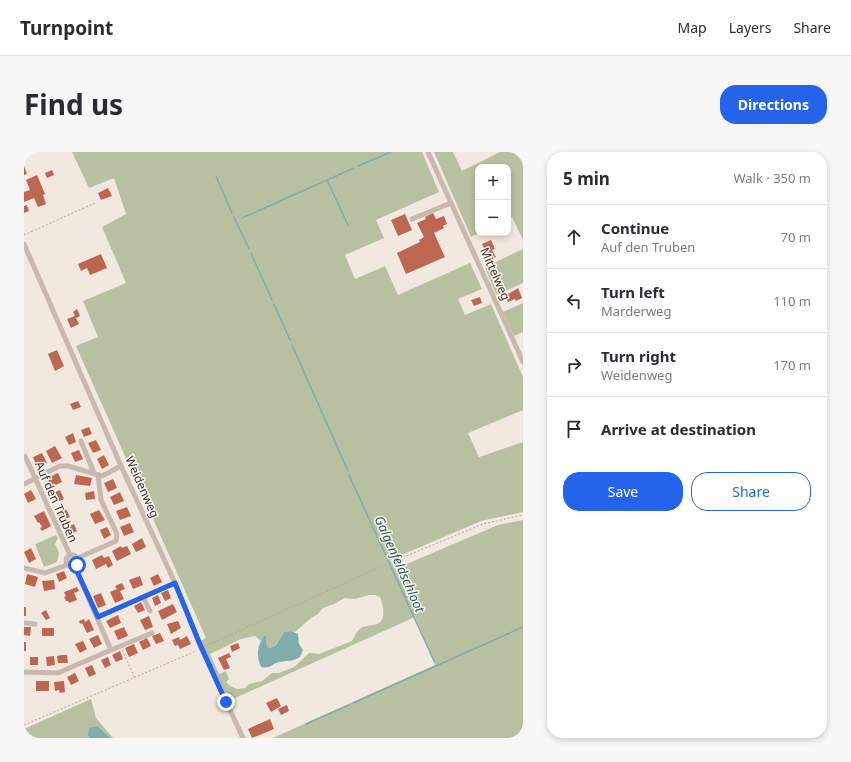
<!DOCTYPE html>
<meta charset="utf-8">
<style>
:root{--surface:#fff;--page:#f7f7f7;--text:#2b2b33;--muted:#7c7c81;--line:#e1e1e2;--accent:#2563eb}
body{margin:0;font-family:"Noto Sans",sans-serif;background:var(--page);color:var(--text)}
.controls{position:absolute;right:12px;top:12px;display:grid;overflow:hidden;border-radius:8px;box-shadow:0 2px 6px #0003}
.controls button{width:36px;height:36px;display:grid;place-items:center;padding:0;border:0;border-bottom:1px solid var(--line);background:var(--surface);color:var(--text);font:20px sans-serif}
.stop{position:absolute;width:12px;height:12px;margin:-9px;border:3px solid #2563eb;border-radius:50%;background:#fff}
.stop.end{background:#2563eb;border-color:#fff;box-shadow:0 1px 4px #0008}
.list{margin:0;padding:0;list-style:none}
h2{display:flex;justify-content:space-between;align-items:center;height:52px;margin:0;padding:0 16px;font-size:17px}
h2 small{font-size:13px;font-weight:400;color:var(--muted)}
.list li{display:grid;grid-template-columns:26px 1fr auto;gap:12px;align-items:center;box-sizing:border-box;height:64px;padding:0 16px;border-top:1px solid var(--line)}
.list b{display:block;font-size:15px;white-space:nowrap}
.list p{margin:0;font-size:13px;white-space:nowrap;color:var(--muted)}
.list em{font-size:13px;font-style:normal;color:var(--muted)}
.actions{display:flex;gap:8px;padding:12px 16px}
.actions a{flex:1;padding:9px 0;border:1px solid var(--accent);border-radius:16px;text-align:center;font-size:14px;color:var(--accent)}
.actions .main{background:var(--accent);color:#fff}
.icon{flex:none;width:22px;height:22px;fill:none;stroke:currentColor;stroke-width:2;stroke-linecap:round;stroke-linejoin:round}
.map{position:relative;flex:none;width:499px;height:586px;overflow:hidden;border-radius:16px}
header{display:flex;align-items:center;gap:24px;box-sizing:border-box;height:56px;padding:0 20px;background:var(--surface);border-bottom:1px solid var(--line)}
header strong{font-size:19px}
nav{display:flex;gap:22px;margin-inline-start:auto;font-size:14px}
.intro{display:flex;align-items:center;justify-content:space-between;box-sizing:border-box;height:96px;padding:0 24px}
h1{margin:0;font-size:28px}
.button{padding:10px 18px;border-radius:16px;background:var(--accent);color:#fff;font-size:14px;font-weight:700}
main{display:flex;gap:24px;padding:0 24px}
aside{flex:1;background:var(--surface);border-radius:16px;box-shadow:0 2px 6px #0003}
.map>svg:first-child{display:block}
.green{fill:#b7c0a1;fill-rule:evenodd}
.water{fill:#81acac}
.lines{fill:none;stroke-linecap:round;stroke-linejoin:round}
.stream{stroke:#81acac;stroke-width:1.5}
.building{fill:#bd6753}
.path{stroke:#b5a297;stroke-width:1;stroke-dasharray:2 2;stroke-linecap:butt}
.minor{stroke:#c9b8ad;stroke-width:5}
.route{stroke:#2563eb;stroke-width:5}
.labels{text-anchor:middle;stroke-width:3;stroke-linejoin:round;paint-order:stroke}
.street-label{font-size:12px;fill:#382e2b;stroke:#f9f3ec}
.water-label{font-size:13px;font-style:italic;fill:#235656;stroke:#f9f3ec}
</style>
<header>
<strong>Turnpoint</strong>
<nav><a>Map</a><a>Layers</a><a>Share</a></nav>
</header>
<div class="intro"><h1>Find us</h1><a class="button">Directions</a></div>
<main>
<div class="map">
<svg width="499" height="586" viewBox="0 0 499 586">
<rect width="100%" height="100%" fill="#f1e8e0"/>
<g class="green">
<path d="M48,0h350l17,40 -63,28 8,18 -39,17 10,24 30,-13 13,29 72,-32 12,26 -24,10 7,16 26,-11 32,73v33l-55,23 11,24 44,-15v70l-42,9 -91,39 5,9 103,-44 25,-5v218h-250l162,-73 -20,-48 -189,85 -27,-60 7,-4 -130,-292 22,-9 -15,-36 43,-18 -24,-56 24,-13 -12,-36 -25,10zM345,443h6l5,2c3,7 7,24 -3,27 -5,2 -11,1 -16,4 -5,3 -6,8 -9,13l-33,13 -10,-1 -15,14 -15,6h-7l-10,8 -13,3 -4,4 -8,1 -7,-3 -4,-4 3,-3 -3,-8 -7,3 -9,-20 31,-15 14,-3 6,5 3,-5h2l1,11 2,1c8,-1 10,-9 15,-16l5,-1 6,1 16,-14 7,-4 5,-6 11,-4 11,-6 10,1z"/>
<path d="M410,0h19l9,19 38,-19h23v88l-11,-23 -4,2v-52h-30l1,66 -8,4z"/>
<path d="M499,97v34l-27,12 -11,-28z"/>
<path d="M499,151v29l-9,4 -11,-24z"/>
<path d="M32,383l2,3 -3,6 4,9 -2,9 -13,5 -9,-23z"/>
<path d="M67,547l5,19 17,20h-3l-12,-12 -10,9 1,3h-65v-9z"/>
</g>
<g class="water">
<path d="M267,479l7,3 1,10 4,6 -3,7c-7,5 -13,3 -20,5 -9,1 -7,7 -19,5 -5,-12 -4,-20 3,-31h2l1,11 3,1 6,-3 8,-13z"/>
<path d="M74,574l12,12h-21l-1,-3 1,-7z"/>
</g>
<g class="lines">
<g class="stream">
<path d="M334,14l33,-14"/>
<path d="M192,24l16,37"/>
<path d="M303,28l21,45"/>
<path d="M210,65l15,32"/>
<path d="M218,66l112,-50"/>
<path d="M227,101l21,47"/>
<path d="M250,152l16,36"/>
<path d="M268,193l56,126"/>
<path d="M325,323l85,186"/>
<path d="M329,551l170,-76"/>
<path d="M282,572l43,-19"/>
</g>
</g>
<g class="building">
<path d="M0,14l3,8 -3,1z"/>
<path d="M28,18l2,5 -7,3 -2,-5z"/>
<path d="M13,23l8,19 -2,1 3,9 -8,3 -4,-9 -10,4v-10l6,-2 -4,-10z"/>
<path d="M84,36l4,8 -11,4 -3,-7z"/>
<path d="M3,53l2,6 -5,2v-7z"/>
<path d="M409,61l3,6 8,-3 3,8 -4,2 1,2 -10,5 11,24 -39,17 -9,-21 23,-11 -1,-2 5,-3 -7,-14 9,-4 -1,-2z"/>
<path d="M381,62l7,16 -14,6 -7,-16z"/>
<path d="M467,88l4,9 -3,1 4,7 -7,3 -7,-16z"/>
<path d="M77,102l6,14 -17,7 -3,-7 -6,3 -3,-7z"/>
<path d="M494,136l4,10 -6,3 -1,-2 -7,3 -3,-6z"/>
<path d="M456,145l2,6 -8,3 -3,-6z"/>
<path d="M53,157l3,7 -4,2 3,6 -8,4 -4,-9 8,-3 -2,-4z"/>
<path d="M33,198l7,16 -9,5 -7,-17z"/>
<path d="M54,249l3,6 -8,3 -3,-6z"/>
<path d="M65,275l3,7 -8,3 -3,-7z"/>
<path d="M49,281l3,9 -7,3 -4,-8z"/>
<path d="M72,288l5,10 -8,3 -5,-10z"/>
<path d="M31,294l7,12 -10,5 -6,-12z"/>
<path d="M55,298l4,9 -8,3 -4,-9z"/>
<path d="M18,301l5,10 -10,4 -4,-10z"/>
<path d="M80,303l5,10 -7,4 -5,-10z"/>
<path d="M34,321l4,9 -11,5 -4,-9z"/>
<path d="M52,323l16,3 -2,8 -16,-2z"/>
<path d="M89,327l4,9 -9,4 -4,-9z"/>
<path d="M7,338l5,9 -8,4 -4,-9z"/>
<path d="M36,338l4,9 -10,4 -4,-9z"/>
<path d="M70,339l1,8 -9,1 -1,-7z"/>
<path d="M96,340l4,9 -10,4 -4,-8z"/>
<path d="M103,355l4,9 -11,4 -4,-9z"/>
<path d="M42,357l4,8 -9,3 -3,-7z"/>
<path d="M75,358l6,10 -10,4 -5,-10z"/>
<path d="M20,359l7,15 -9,5 -2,-3 2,-1 -3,-5 -1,1 -4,-7z"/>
<path d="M106,371l4,9 -10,4 -4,-9z"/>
<path d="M50,372l3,7 -10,5 -3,-7z"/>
<path d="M83,375l4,8 -7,4 -4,-9z"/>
<path d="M118,386l4,9 -10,5 -4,-8z"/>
<path d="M97,394l1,2 5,-2 4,8 -14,7 -5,-10z"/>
<path d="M7,396l5,11 -7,4 -5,-11z"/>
<path d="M78,403l2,3 5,-2 4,9 -5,3 -2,-4 -10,5 -4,-9z"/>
<path d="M40,419l3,7 -8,4 -3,-8z"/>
<path d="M3,422l11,3 -3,10 -10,-3z"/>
<path d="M134,422l4,8 -8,4 -4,-8z"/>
<path d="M116,424l3,9 -10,4 -4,-9z"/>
<path d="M30,428l1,9 -11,2 -2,-10z"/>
<path d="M98,431l3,6 -5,2 4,8 -9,4 -5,-11 7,-3 -2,-3z"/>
<path d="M53,435l2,4 -5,2 3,7 -8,3 -1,-2h-2l-2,-4 2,-1 -2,-4z"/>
<path d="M144,438l3,8 -6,3 -4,-8z"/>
<path d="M77,441l5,12 -8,3 -5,-12z"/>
<path d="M134,443l3,8 -6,3 -3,-8z"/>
<path d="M117,450l4,8 -7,3 -4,-7z"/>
<path d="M149,452l4,8 -15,8 -4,-9z"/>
<rect x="0" y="455" width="2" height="9"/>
<path d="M22,458l4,8 -4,2 -5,-7z"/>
<path d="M94,463l3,8 -11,5 -4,-7z"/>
<path d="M125,464l4,11 -8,3 -5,-10z"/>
<path d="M60,467l1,3 4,-3 5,11 -7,3 -5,-10 -2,1 -1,-3z"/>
<path d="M154,469l3,7 -10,6 -4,-10z"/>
<path d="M0,475h7l-1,9 -6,-1z"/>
<path d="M100,475l4,9 -10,4 -4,-9z"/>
<rect x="18" y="476" width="12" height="8"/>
<path d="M136,481l4,8 -8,3 -4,-8z"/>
<path d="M74,483l4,9 -8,4 -5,-9z"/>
<path d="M163,484l4,8 -11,5 -2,-4 -3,1 -3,-6 7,-3 1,3z"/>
<path d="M123,486l4,8 -8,4 -4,-8z"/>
<path d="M59,489l4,8 -7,4 -5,-9z"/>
<rect x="0" y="490" width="2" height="9"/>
<path d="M214,491l2,5 -8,4 -2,-6z"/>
<path d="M110,492l4,9 -9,4 -4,-9z"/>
<path d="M96,499l3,8 -7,3 -4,-7z"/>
<path d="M205,501l2,4 -5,2 4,9 -6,2 -6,-12z"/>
<path d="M38,503h5l1,8h-10l-1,-7z"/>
<path d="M30,504l1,9 -8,1 -1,-9z"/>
<rect x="6" y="505" width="8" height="8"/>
<path d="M84,505l3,8 -6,3 -4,-8z"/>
<path d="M68,513l4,9 -7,3 -4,-9z"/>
<path d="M51,521l4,8 -8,4 -4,-8z"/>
<rect x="12" y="529" width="13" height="10"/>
<path d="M40,529l1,11 -5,1 -1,-3 -4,1 -1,-9z"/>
<path d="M253,546l4,8 -10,6 -5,-9z"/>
<path d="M263,553l2,6 -8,4 -3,-6z"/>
<path d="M246,567l4,10 -22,9 -4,-9z"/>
</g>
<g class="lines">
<g class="path">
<path d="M0,83l71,-32"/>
<path d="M182,494l181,-82 96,-40 40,-9"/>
<path d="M98,498l13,28"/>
<path d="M0,573l172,-74"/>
</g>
<g class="minor">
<path d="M404,0l95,210"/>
<path d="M388,67l39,-16"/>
<path d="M0,92l97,222 54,117 26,65 42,90"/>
<path d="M57,289l13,32"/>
<path d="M1,304l45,99"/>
<path d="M0,332l36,-18h8l34,10 19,-10"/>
<circle cx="48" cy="409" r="6"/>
<path d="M54,406l38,-17 1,-7 -16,-34 -3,-25"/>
<path d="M0,416l21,5 22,-8"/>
<path d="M119,445l7,14"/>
<path d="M73,465l78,-34"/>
<path d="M0,471l11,1"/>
<path d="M87,498l41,-17"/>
<path d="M0,520l34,1 53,-23 -36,-83"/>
</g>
</g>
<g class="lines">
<path class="route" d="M53,413l-2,2 23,50 77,-34 24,59 27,60"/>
</g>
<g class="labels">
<g class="street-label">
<text transform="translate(471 122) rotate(66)" y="4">Mittelweg</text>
<text transform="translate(118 335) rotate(66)" y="4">Weidenweg</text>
<text transform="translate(32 350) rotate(66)" y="4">Auf den Truben</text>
</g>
<g class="water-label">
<text transform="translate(376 412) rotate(66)" y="5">Galgenfeldschloot</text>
</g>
</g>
</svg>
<div class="controls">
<button>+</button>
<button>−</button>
</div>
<div class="stop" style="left:53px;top:413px"></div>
<div class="stop end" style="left:202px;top:550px"></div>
</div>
<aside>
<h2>5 min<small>Walk · 350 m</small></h2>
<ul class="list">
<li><svg class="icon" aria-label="ahead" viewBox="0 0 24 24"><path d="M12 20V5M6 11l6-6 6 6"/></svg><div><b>Continue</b><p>Auf den Truben</p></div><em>70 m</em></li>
<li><svg class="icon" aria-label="left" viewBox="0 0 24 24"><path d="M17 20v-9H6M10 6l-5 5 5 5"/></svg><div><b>Turn left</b><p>Marderweg</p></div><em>110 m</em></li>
<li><svg class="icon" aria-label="right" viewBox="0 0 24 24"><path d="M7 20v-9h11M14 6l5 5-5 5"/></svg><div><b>Turn right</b><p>Weidenweg</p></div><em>170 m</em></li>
<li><svg class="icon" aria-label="arrive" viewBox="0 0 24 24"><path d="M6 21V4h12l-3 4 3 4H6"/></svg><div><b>Arrive at destination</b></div></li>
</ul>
<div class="actions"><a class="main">Save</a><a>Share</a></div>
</aside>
</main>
